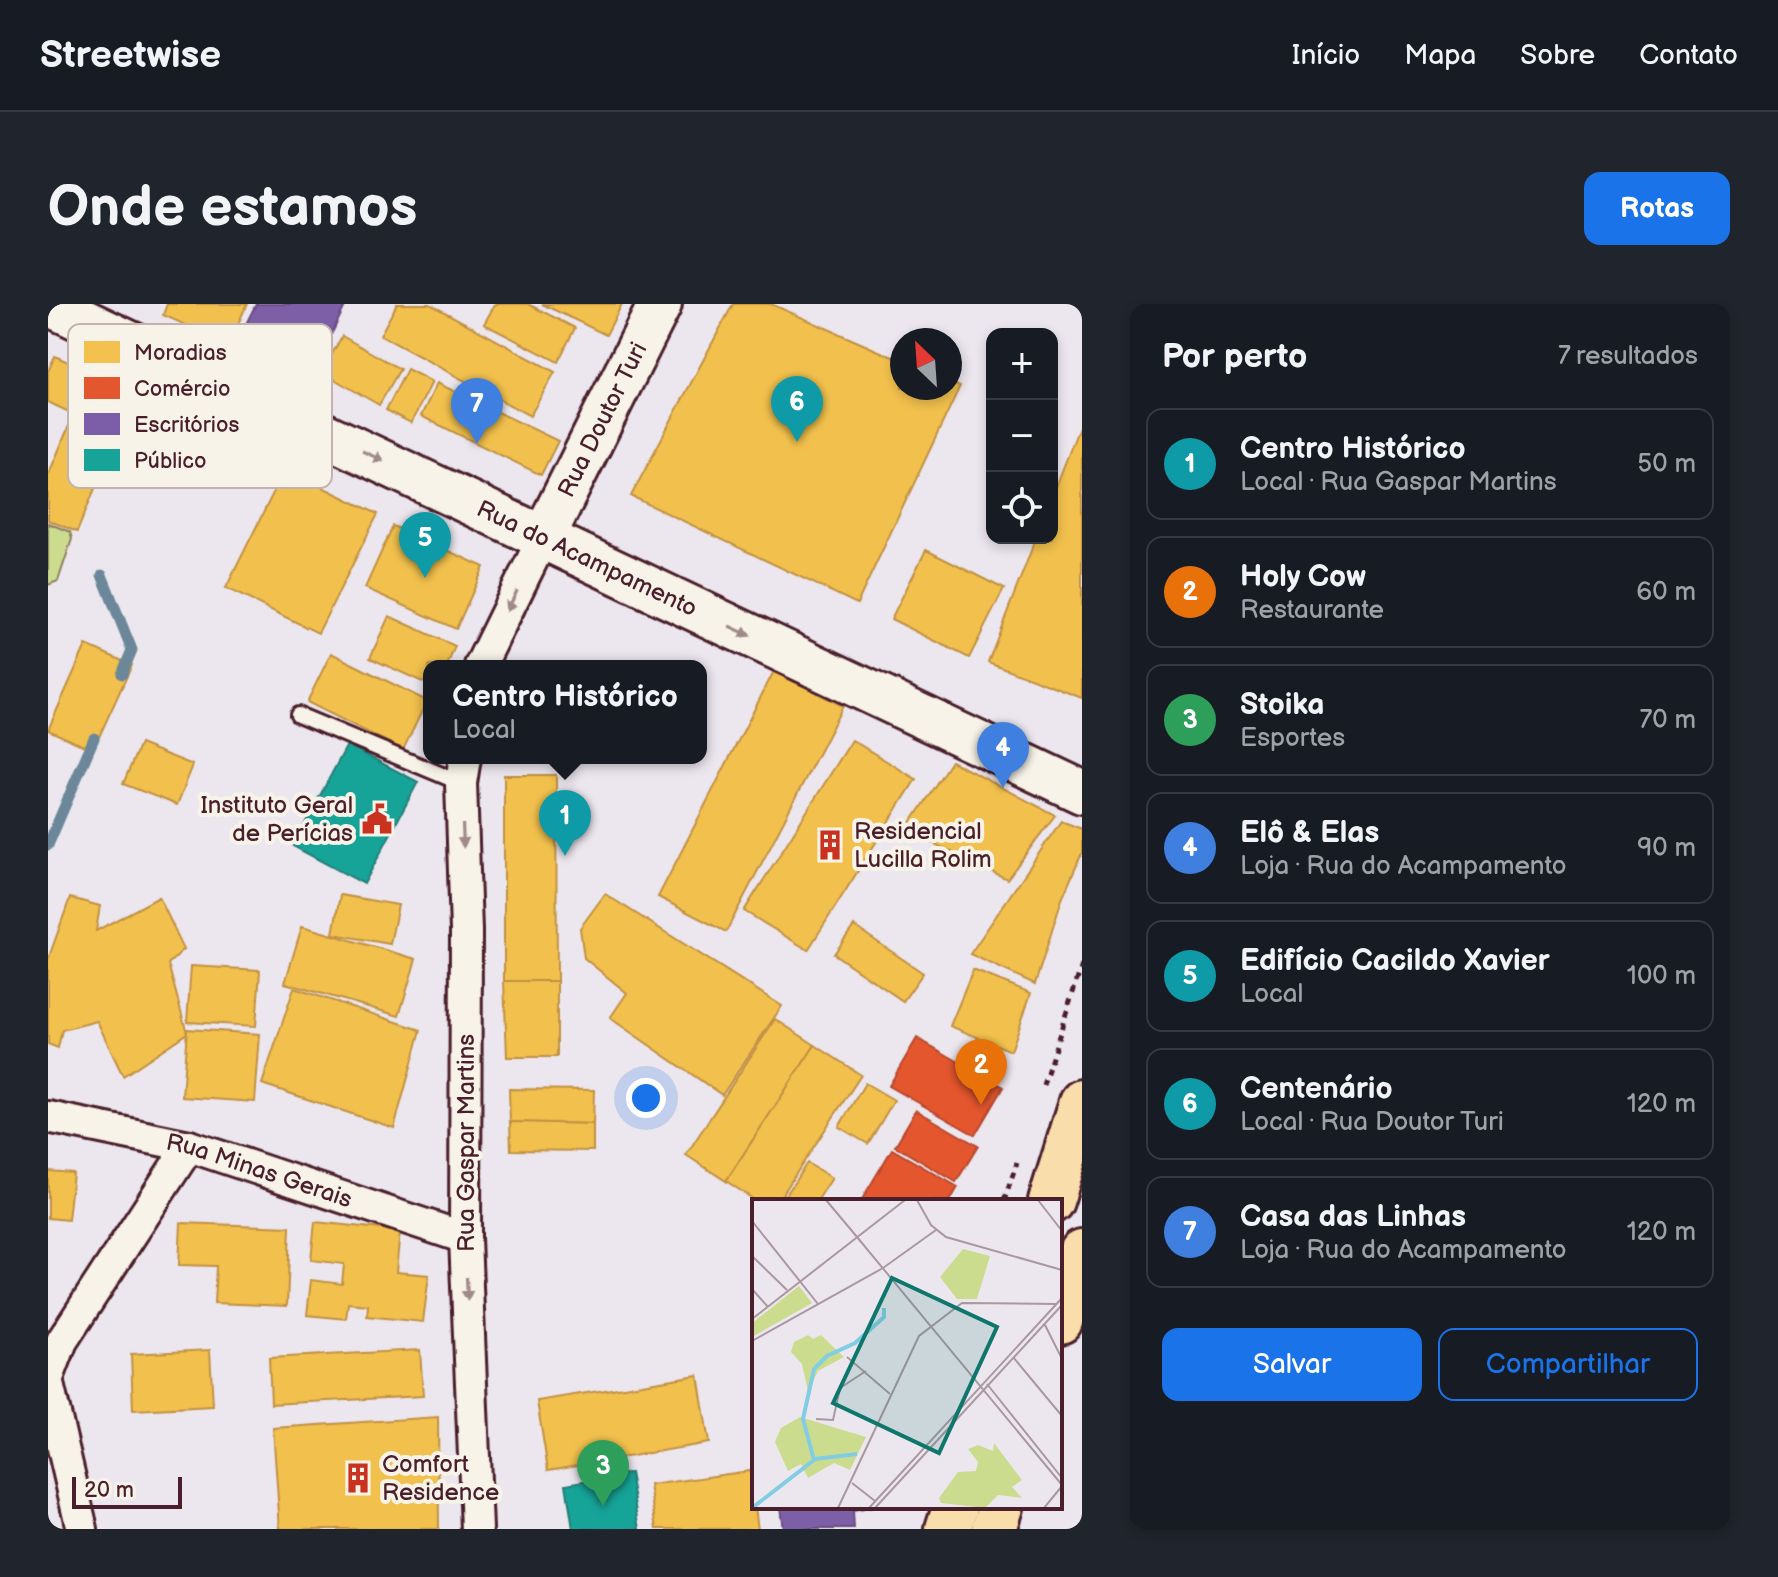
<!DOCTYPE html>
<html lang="pt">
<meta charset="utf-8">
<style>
:root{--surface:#171b24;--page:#20242c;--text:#f1f3f6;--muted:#9ea1a6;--line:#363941;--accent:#1a73e8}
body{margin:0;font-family:"Balsamiq Sans",sans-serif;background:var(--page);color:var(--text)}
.controls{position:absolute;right:24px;top:24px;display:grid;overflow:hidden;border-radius:16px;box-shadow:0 4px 12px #0003}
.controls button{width:72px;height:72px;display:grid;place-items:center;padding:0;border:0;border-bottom:2px solid var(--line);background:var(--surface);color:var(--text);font:40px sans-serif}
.compass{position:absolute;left:842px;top:24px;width:72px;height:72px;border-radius:50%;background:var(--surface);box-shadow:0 4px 12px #0003;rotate:335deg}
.scale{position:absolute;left:24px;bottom:20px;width:110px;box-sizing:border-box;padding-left:8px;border:4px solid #4a1f2b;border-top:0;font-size:22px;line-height:28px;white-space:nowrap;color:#4a1f2b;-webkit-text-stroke:6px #f7f3e8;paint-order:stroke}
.you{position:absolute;left:598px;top:794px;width:28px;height:28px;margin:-20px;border:6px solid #fff;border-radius:50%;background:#1a73e8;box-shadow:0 0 0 12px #1a73e833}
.badge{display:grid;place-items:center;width:52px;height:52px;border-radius:50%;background:var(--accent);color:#fff;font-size:26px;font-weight:700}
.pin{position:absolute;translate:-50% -66px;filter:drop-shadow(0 2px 4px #0008)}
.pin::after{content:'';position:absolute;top:42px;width:28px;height:24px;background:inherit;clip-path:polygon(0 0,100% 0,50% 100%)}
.popup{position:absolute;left:375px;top:356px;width:284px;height:104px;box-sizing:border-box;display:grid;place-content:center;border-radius:16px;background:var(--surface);filter:drop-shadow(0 2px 6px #0005);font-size:26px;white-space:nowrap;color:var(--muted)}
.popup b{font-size:30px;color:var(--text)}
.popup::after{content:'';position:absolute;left:50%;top:100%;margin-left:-16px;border:16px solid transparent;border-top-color:var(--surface)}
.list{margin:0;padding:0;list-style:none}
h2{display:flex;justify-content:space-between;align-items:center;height:104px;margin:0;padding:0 32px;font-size:34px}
h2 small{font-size:26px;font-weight:400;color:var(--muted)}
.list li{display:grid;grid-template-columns:52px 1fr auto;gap:24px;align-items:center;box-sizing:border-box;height:112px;margin:0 16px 16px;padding:0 16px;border:2px solid var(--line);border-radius:16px}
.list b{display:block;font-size:30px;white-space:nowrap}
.list p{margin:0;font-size:26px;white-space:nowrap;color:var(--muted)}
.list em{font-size:26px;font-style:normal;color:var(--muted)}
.actions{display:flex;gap:16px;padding:24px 32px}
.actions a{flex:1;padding:18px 0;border:2px solid var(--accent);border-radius:16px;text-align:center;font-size:28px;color:var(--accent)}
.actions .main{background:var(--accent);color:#fff}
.icon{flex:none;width:44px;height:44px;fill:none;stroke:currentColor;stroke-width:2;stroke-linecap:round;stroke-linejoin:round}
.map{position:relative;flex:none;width:1034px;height:1225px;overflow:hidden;border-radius:16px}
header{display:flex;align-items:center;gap:48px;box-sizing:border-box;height:112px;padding:0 40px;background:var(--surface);border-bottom:2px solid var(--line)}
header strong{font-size:38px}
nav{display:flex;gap:44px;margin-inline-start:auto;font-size:28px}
.intro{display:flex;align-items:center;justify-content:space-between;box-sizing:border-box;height:192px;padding:0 48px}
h1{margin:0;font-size:56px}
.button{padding:20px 36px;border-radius:16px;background:var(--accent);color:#fff;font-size:28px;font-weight:700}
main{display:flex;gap:48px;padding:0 48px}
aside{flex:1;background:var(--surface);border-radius:16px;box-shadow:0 4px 12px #0003}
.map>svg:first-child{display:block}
.green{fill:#ccdc8f;stroke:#8b7e5d;stroke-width:2}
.homes{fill:#f2c14e;stroke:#c09044;stroke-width:2}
.shops{fill:#e4572e;stroke:#b6462d;stroke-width:2}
.offices{fill:#7b5ea7;stroke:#6c4b82;stroke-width:2}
.public{fill:#17a398;stroke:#267b77;stroke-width:2}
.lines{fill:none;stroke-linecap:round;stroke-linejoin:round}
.stream{stroke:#6c8799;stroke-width:11}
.lane-casing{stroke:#4a1f2b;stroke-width:20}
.street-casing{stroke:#4a1f2b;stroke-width:36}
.secondary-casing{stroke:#4a1f2b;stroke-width:48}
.primary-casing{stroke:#4a1f2b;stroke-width:50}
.path{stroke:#4a1f2b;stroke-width:5;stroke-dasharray:6 6;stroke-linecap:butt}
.lane{stroke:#f7f3e8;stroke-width:14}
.street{stroke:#f7f3e8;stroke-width:30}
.secondary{stroke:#f7f3e8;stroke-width:42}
.primary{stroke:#f9deab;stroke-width:44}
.oneway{fill:#a0898a}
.labels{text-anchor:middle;stroke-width:8;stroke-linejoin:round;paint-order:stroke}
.street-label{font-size:24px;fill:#4a1f2b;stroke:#f7f3e8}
.poi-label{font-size:24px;fill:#4a1f2b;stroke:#f7f3e8;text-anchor:start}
.inset-river{fill:none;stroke:#82cde3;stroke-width:4}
.inset-road{fill:none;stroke:#ab97a0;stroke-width:2}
.view{fill:#0f766e;fill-opacity:0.15;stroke:#0f766e;stroke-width:4}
.inset-edge{fill:none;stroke:#4a1f2b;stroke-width:4}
.key{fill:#f7f3e8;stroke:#c3b3af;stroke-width:2}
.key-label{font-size:22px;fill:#4a1f2b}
</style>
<header>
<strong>Streetwise</strong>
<nav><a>Início</a><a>Mapa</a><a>Sobre</a><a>Contato</a></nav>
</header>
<div class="intro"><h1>Onde estamos</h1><a class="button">Rotas</a></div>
<main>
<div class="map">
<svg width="1034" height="1225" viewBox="0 0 1034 1225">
<rect width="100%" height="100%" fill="#ece7ee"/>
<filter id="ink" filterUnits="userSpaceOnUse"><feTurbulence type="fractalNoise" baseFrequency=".0125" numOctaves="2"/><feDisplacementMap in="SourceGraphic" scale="16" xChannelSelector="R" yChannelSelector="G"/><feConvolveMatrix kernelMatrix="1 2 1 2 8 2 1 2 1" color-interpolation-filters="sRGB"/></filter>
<g filter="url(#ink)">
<path class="green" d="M0,219l22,9 2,7 -14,42 -10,4z"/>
<g class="homes">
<path d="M119,0h80l-18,40 -66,-29z"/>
<path d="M349,0h33l125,68 -25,44 -150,-81z"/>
<path d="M447,0h33l47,24 -17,34 -74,-38z"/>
<path d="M494,0h80l-16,31z"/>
<path d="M685,0h38l131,57v27h48v-6l10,4 -103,218 -226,-108z"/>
<path d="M294,32l58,33 -21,36 -57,-33z"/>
<path d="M7,52l37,17 -19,41 -25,-12v-31z"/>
<path d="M359,65l25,13 -21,41 -25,-13z"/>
<path d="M43,69l44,19 -58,140 -29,-12v-44z"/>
<path d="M389,79l121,58 -17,34 -120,-59z"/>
<path d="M86,100l35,15 -13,30 -35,-14z"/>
<path d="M121,115l40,17 -13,30 -40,-17z"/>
<path d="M1034,115v279l-94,-36 48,-124h16v-41z"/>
<path d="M161,132l36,16 -13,30 -36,-16z"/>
<path d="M237,165l93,45 -60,119 -92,-45z"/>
<path d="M345,222l91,41 -28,62 -91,-41z"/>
<path d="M878,246l78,39 -35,69 -78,-39z"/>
<path d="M341,312l66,30 -8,20h-18v19l-59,-27z"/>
<path d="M38,341l46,20 -39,85 -45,-20z"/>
<path d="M283,349l96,48 -24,49 -96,-48z"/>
<path d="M726,367l69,35 -117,226 -68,-35z"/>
<path d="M804,436l64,39 -108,171 -64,-39z"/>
<path d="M92,440l53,21 -16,40 -54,-21z"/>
<path d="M903,457l104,54 -48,64 -101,-49z"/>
<path d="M456,471h52l1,206h-53z"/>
<path d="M1013,517l21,8v24l-20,46 -27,85 -65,-30z"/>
<path d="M557,590l177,112 -60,89 -112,-77 17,-25 -43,-35 -4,-30z"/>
<path d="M292,591l58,10 -8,39 -57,-10z"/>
<path d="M111,593l25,52 -16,15 19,69 -64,43 -26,-55 -35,9 -4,18 -10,-4v-84l22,-62 30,8 -4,25z"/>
<path d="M254,622l114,33 -17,57 -114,-33z"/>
<path d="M806,622l69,47 -20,28 -69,-47z"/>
<path d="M143,662l69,4 -4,56 -69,-4z"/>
<path d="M925,666l58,23 -20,58 -61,-25z"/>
<path d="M456,677h53v76h-50z"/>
<path d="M246,684l127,42 -27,98 -132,-44z"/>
<path d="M727,715l40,26 -89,136 -40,-26z"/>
<path d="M139,725l73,5 -5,68 -73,-5z"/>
<path d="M767,741l46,30 -83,126h-22l-30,-20z"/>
<path d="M817,779l29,17 -26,44 -29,-17z"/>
<path d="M461,785l85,1 -1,34 -83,-2z"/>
<path d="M462,818l83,2v27l-82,-1z"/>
<path d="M759,859l25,15 -15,23h-35z"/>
<path d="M0,867l25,2 -5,47 -20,-2z"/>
<path d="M267,918l85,9 -4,41 33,3 -6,47 -56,-6 1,-11 -20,-2 -2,16 -39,-4 4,-35 31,4 2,-20 -33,-4z"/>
<path d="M133,919l109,4 -3,79 -73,-3 2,-37 -37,-1z"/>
<path d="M162,1046l3,56 -80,4 -2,-56z"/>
<path d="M372,1046l3,46 -152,8 -2,-46z"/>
<path d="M650,1071l11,68 -161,27 -11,-69z"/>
<path d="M390,1113l1,112h-159l-7,-101z"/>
<path d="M702,1167l8,58h-101l-7,-44z"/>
</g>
<g class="shops">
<path d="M869,734l86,49 -28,48 -86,-49z"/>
<path d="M868,806l62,36 -22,36 -61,-36z"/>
<path d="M844,845l66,38 -8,14h-89z"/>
</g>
<g class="offices">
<path d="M208,0h90l-26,54 -74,-34z"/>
<path d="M732,1203h94l-21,4 1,18h-71z"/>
</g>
<g class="public">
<path d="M299,441l71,37 -54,102 -71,-38z"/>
<path d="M582,1169l10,56h-67l-7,-45z"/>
</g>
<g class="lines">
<g class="stream">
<path d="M54,271l30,75 -10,24"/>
<path d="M0,541l46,-107"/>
</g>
<g class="lane-casing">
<path id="lane" d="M250,411l163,68"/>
</g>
<g class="street-casing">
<g id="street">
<path d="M432,362l64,-130"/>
<path d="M417,454l-4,25 5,148 -1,307 12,291"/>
<path id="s1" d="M0,813l141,29 276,92"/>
<path d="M0,1074l14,-37 127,-195"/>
<path d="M0,1080l34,145"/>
</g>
</g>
<g class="secondary-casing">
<g id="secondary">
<path id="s2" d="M0,0l1034,488"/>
<path id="s3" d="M496,232l116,-232"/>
</g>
</g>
<g class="primary-casing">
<g id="primary">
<path d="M1003,897l31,-99"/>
<path d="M1012,1017l22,-69"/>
<path d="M900,1225l7,-22"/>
<path d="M946,1225l7,-22"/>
</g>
</g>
<g class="path">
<path d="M995,781l39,-120"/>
<path d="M956,897l13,-38"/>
</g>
<use href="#lane" class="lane"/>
<use href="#street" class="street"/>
<use href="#secondary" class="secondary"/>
<use href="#primary" class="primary"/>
</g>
<defs><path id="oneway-solid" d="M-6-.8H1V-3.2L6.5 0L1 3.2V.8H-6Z" transform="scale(2)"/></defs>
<g class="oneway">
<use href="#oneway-solid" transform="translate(325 152) rotate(25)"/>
<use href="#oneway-solid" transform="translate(464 297) rotate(116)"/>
<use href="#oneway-solid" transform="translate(692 327) rotate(25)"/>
<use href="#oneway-solid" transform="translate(415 532) rotate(88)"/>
<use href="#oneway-solid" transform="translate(419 985) rotate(88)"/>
</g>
</g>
<defs>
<g id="civic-bare" transform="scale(2.4)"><path d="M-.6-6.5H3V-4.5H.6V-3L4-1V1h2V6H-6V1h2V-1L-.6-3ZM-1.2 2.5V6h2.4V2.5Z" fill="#c8321e" stroke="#f7f3e8" stroke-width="2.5" paint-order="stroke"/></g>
<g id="building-bare" transform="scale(2.4)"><path d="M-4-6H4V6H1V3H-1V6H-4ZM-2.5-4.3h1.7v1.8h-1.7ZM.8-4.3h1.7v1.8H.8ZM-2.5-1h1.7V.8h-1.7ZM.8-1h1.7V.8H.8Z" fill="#c8321e" stroke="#f7f3e8" stroke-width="2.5" paint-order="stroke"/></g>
</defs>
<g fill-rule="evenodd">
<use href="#civic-bare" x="329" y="515"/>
<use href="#building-bare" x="782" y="541"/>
<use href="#building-bare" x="310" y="1174"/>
</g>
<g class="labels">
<g class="street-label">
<text dy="8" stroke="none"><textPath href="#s3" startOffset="130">Rua Doutor Turi</textPath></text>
<text dy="8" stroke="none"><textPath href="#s2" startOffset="596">Rua do Acampamento</textPath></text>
<text transform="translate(418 839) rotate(-90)" y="8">Rua Gaspar Martins</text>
<text dy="8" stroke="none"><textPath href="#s1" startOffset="218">Rua Minas Gerais</textPath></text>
</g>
<g class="poi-label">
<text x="305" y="509" text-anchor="end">Instituto Geral<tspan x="305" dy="28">de Perícias</tspan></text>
<text x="806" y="535">Residencial<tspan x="806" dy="28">Lucilla Rolim</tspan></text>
<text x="334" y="1168">Comfort<tspan x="334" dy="28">Residence</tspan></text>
</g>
</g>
<g transform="translate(704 895)">
<rect width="310" height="310" fill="#ece7ee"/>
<path d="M211,50l27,7 -13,43h-20l-17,-22zM47,87l13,17 -60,34v-14zM56,136l5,4 8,-4 23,22 -26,14 -10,21 -6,-28 -11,-12 3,-10zM48,218l66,20 -16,33 -16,-7 -26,15 -7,-14 -13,7 -13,-29 6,-14zM242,244l28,37 -10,7 10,11 -24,-3 -13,13 -44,-5 -2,-5 19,-26 18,-1 2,-9 -10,-13 10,-4 15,6z" fill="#ccdc8f"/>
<path class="inset-river" d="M63,260l42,-5M0,309l62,-48 -11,-41 11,-50 13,-13 28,-13 29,-26v-9"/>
<path class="inset-road" d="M74,1l31,37M165,1l14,25 15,12 116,33M286,1l24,31M0,22l66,83M105,38l205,248M0,57l35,34M0,90l16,18M0,120l153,-119M292,124l18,36M0,142l131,-73 53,-38M95,158l43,37M261,158l49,59M235,185l75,94M64,220l17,1 7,-32 26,-17M100,284l23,18M86,309l81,-172 43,-33 94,1M117,309l193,-210M123,309l187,-203M292,309l18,-22"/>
<path class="view" d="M140,79l105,49 -58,126 -106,-50z"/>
<rect width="310" height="310" class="inset-edge"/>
</g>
<rect x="20" y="20" width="264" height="164" rx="12" class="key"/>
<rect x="36" y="37" width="36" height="22" fill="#f2c14e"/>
<rect x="36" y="73" width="36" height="22" fill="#e4572e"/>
<rect x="36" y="109" width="36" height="22" fill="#7b5ea7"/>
<rect x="36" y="145" width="36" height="22" fill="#17a398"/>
<g class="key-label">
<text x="86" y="56">Moradias</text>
<text x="86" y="92">Comércio</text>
<text x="86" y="128">Escritórios</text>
<text x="86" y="164">Público</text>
</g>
</svg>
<div class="controls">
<button>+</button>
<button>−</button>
<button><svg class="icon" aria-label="locate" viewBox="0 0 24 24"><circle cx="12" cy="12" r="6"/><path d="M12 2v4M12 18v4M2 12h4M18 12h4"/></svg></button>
</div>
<svg class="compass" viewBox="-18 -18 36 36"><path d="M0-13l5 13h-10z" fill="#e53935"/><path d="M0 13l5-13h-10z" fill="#9ea1a6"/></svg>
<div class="scale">20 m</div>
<div class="you"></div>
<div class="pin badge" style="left:517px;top:552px;background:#0f9aa8">1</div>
<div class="popup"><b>Centro Histórico</b>Local</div>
<div class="pin badge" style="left:933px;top:801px;background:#e8710a">2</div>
<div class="pin badge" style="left:555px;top:1202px;background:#2e9e5b">3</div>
<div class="pin badge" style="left:955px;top:484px;background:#3f7fe0">4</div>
<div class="pin badge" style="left:377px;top:274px;background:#0f9aa8">5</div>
<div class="pin badge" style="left:749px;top:138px;background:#0f9aa8">6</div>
<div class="pin badge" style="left:429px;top:140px;background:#3f7fe0">7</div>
</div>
<aside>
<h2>Por perto<small>7 resultados</small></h2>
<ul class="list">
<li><span class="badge" style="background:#0f9aa8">1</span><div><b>Centro Histórico</b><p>Local · Rua Gaspar Martins</p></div><em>50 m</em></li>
<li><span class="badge" style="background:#e8710a">2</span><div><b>Holy Cow</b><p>Restaurante</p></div><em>60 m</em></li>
<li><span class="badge" style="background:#2e9e5b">3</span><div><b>Stoika</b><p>Esportes</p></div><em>70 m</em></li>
<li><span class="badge" style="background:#3f7fe0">4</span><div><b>Elô &amp; Elas</b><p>Loja · Rua do Acampamento</p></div><em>90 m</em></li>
<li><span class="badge" style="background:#0f9aa8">5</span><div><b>Edifício Cacildo Xavier</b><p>Local</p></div><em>100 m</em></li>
<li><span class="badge" style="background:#0f9aa8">6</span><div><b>Centenário</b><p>Local · Rua Doutor Turi</p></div><em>120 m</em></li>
<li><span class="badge" style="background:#3f7fe0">7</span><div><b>Casa das Linhas</b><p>Loja · Rua do Acampamento</p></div><em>120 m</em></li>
</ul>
<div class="actions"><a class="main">Salvar</a><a>Compartilhar</a></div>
</aside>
</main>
